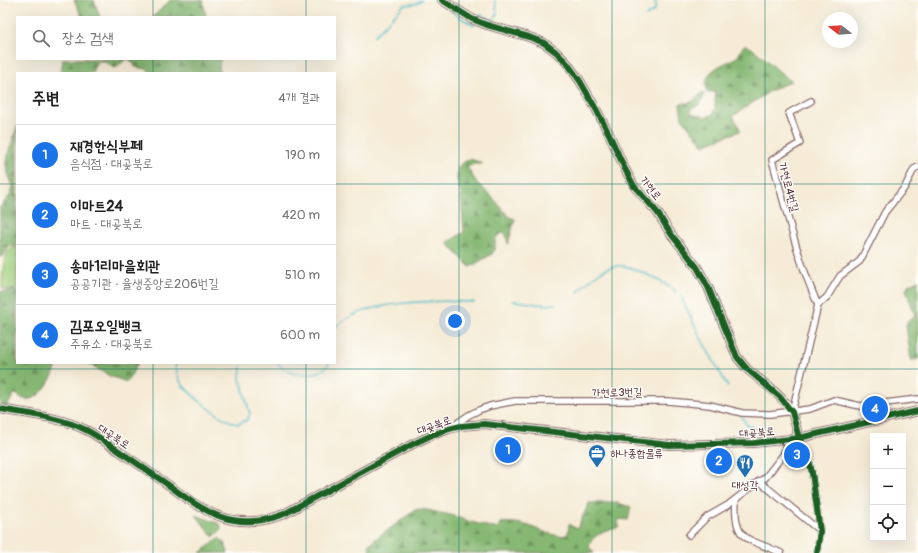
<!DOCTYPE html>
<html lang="ko">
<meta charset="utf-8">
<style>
:root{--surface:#fff;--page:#f6f6f6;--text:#222;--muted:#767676;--line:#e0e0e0;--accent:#1a73e8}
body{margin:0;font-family:Pangolin,"Poor Story",sans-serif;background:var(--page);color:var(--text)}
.controls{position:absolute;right:12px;bottom:12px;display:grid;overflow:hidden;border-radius:0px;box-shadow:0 4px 16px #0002}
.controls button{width:36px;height:36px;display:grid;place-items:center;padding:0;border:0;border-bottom:1px solid var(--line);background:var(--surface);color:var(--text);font:20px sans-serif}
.compass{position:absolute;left:822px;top:12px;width:36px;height:36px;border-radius:50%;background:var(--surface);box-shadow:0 4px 16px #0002;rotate:287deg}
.you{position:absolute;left:455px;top:321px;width:14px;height:14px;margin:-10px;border:3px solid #fff;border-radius:50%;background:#1a73e8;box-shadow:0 0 0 6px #1a73e833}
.badge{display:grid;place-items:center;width:26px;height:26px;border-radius:50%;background:var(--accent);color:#fff;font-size:13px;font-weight:700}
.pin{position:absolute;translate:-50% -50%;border:2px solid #fff;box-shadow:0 1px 4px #0006}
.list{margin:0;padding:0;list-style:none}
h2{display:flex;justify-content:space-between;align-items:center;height:52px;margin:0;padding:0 16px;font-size:17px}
h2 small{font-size:13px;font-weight:400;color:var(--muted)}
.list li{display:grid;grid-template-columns:26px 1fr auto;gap:12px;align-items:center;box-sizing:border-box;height:60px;padding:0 16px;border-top:1px solid var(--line)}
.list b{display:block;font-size:15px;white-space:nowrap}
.list p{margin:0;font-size:13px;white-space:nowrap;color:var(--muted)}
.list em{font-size:13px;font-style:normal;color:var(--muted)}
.icon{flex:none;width:22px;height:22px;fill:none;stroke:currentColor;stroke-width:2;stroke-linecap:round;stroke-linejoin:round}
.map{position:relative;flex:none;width:918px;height:553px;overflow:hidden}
.search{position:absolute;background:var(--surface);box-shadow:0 4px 16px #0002;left:16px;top:16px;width:320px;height:44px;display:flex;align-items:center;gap:10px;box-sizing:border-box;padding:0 14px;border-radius:0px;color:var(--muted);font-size:15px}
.panel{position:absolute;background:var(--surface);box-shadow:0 4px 16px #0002;left:16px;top:72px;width:320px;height:292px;border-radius:0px}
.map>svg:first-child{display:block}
.forest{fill:url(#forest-firs);stroke:#686c4f}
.pitch{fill:#a8d886;stroke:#797c58}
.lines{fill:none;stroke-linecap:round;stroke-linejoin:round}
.stream{stroke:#50bcca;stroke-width:1.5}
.street-casing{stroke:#866667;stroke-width:8}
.secondary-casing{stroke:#866667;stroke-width:10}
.street{stroke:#fff;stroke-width:5.5}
.secondary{stroke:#fff;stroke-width:8}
.cycleway-casing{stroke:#fdfcf7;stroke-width:8}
.cycleway{stroke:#1b5e20;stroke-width:6}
.grid{fill:none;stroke:#0f766e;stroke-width:1;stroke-opacity:0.55}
.labels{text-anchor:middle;stroke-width:3;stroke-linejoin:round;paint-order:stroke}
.street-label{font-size:11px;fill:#4a1f2b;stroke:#fdfcf7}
.poi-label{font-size:11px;fill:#4a1f2b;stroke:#fdfcf7;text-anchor:start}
</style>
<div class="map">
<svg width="918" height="553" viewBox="0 0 918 553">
<defs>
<pattern id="forest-firs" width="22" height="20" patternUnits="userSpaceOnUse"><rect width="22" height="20" fill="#86b873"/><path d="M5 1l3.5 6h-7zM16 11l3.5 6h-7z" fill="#70955f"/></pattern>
</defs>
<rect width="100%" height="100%" fill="#fdfcf7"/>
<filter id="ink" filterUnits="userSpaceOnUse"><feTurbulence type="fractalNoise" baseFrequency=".025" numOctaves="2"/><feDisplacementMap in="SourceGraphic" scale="8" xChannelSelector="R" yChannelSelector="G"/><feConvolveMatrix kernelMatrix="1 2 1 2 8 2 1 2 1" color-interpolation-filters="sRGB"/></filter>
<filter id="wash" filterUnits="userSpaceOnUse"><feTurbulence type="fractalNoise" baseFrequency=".012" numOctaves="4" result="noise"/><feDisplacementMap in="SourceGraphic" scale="16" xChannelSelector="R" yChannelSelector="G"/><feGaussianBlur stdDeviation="0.9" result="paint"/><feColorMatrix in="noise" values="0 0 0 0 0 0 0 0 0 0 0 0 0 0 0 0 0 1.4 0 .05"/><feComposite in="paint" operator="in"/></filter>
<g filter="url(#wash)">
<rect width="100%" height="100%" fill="#f5ebd6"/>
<g class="forest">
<path d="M74,0h20l6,17h-18z"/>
<path d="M170,0h33l3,17h-53z"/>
<path d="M745,45c8,1 36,29 46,36l-21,10 -37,25 7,13v2l-37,14 -21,-27 -2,-14 12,-2 11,-10 1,3c-2,8 -5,11 -13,13v5l15,4 6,-2c5,-7 2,-14 4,-22l-1,-1h-7l-1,-1c-6,-21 17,-26 30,-34 4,-4 4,-10 8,-12z"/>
<path d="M63,59h158l-2,6 1,8h-68l-5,-4 -12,-2 -2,-5 -5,-3c-6,1 -8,8 -14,9l-10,-7h-6l-4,6 -2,6h-31z"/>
<path d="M17,126v120h-6c-4,3 -6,10 -11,11v-50c24,-24 7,-21 6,-46z"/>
<path d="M469,159l14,4 -1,1h-8l-7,3 10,16 16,15 16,19 6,2 -7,25 -2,-10 -2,-1 -4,1 -5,5v10l-3,5 -22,13 -23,-24 17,-11 -3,-39 -4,-14 1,-11 3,-4z"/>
<path d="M918,280v79l-7,1 -5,-34 1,-4 7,-5 1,-2 -9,-25 2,-5z"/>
<path d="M17,290v73h41c-4,12 -17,39 -33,36 -3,0 -6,-3 -9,-5h-2l-7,13 -7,-2v-113z"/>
<path d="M87,363h51l-11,19 -17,-6z"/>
<path d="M589,503h28l14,4 -3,13 -8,-1 -2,3 1,5c-10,4 -28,6 -30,20l5,6h-224l-1,-9 46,-34 6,-1 30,6 20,7 27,7 3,-6c9,-1 19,0 28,3 9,3 30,14 39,8l1,-10 6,4 3,-1z"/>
<path d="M196,515l24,9 1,2 -1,5 -7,6z"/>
<path d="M219,538l6,5 3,10h-28z"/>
</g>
<path class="pitch" d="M17,247v42h-14l-1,-2c1,-12 -1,-38 15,-40z"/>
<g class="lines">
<g class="stream">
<path d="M443,5l18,13 13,7 2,-1"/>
<path d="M646,16l8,-5 2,-5 -1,-6"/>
<path d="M479,18l2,-3 12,5 2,-1 2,-5 -2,-14"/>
<path d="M374,36l30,-31 11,-1 7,-4"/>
<path d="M578,292c11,-12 27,-28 45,-26 8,1 16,5 23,8 11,5 21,10 30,18"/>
<path d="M681,297l22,45 25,45"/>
<path d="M512,301c15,0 29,6 43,3"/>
<path d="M335,327c30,-28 100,-27 139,-25"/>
<path d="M175,363c1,6 2,12 5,18 7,12 44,41 58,43l9,-4 3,-6 -10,-36 1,-11"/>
<path d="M277,363c4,3 8,8 13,9 11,4 34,3 39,-9"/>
<path d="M742,417l5,8 11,5"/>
</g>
</g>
</g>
<g filter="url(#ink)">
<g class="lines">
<g class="street-casing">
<g id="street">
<path d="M811,101l-22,12 11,30 -28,17c14,49 25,98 46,145"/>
<path d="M792,412l26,-107 9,-8 13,-21 20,-15 25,-49 20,-25 9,-18 4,-2"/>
<path d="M450,428l19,-13 10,-5 11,-4 25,-5h153l42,4 32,8 28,1 40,-5 24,-9 26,6 58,-7"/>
<path d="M799,438l11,26 2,9 8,58 -3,22"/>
<path d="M759,481l61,50"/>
<path d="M736,499c-3,44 11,38 45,54"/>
<path d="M689,535l18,-18 21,-12 27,-21 10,-6 18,-23 7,-16"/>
</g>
</g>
<g class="secondary-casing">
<g id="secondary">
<path d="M442,0l30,19 15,6 42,12 15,6 12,9 11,11 13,18 16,28 13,25 16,35 9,17 23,26 14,22 26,33 11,20 29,70 10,12 28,23 11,11 6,9 7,26"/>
<path d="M0,409c27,5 61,8 86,21 12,6 22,14 33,21 16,11 32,22 48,33 39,29 67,49 117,30l129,-70 19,-9 17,-6 12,-3 23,-2 185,21 85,-2 45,-5 119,-27"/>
</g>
</g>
<use href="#street" class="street"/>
<use href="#secondary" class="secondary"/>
<g class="cycleway-casing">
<g id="cycleway">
<path d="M442,0l30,19 15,6 42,12 15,6 12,9 11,11 13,18 16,28 13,25 16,35 9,17 23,26 14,22 26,33 11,20 29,70 10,12 33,28 12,15 7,26 11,26 2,9 8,58 -3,22"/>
<path d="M0,409c27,5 61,8 86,21 12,6 22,14 33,21 16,11 32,22 48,33 39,29 67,49 117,30l129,-70 19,-9 17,-6 12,-3 23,-2 185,21 85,-2 45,-5 119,-27"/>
</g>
</g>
<use href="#cycleway" class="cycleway"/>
</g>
</g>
<path class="grid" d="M153,0v17M306,0v17M459,0v553M612,0v553M765,0v553M153,59v14M306,59v14M0,184h17M335,184h583M153,363v190M306,363v190M0,369h918"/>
<defs>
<g id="office-pin" transform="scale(0.9)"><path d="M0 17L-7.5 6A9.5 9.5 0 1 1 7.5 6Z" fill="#1f6fb2" stroke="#fdfcf7"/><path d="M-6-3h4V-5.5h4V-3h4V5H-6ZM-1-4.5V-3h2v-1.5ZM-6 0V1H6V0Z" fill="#fff"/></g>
<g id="restaurant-pin" transform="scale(0.9)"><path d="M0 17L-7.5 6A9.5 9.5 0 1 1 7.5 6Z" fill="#1f6fb2" stroke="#fdfcf7"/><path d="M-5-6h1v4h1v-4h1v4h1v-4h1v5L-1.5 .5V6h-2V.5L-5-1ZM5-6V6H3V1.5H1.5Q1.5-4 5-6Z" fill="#fff"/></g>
</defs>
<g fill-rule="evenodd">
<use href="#office-pin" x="597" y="453"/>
<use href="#restaurant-pin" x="745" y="463"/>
</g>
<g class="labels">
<g class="street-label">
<text transform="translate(789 187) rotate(75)" y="4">가현로4번길</text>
<text transform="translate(651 188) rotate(51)" y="4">가현로</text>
<text transform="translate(617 392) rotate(-1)" y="4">가현로3번길</text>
<text transform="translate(434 425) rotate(-20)" y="4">대곶북로</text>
<text transform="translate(757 432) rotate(-4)" y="4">대곶북로</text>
<text transform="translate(114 436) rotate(33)" y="4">대곶북로</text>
</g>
<g class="poi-label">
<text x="610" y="457">하나종합물류</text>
<text x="745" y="489" text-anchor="middle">대성각</text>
</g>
</g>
</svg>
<div class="controls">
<button>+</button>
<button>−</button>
<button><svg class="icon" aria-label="locate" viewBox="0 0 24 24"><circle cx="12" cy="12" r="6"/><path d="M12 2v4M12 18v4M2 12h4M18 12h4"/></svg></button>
</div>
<svg class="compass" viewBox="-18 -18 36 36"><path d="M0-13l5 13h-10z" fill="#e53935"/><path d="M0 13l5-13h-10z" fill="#767676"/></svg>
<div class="you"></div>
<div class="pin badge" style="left:508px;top:450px">1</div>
<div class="pin badge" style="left:719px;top:461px">2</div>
<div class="pin badge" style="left:797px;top:455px">3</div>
<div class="pin badge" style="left:875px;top:409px">4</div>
<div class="search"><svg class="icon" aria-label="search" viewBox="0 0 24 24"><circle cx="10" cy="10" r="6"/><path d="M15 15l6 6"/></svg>장소 검색</div>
<section class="panel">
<h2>주변<small>4개 결과</small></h2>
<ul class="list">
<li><span class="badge">1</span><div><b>재경한식부페</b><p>음식점 · 대곶북로</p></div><em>190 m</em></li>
<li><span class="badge">2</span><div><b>이마트24</b><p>마트 · 대곶북로</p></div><em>420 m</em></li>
<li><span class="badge">3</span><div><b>송마1리마을회관</b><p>공공기관 · 율생중앙로206번길</p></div><em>510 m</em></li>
<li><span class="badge">4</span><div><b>김포오일뱅크</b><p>주유소 · 대곶북로</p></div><em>600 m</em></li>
</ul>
</section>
</div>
